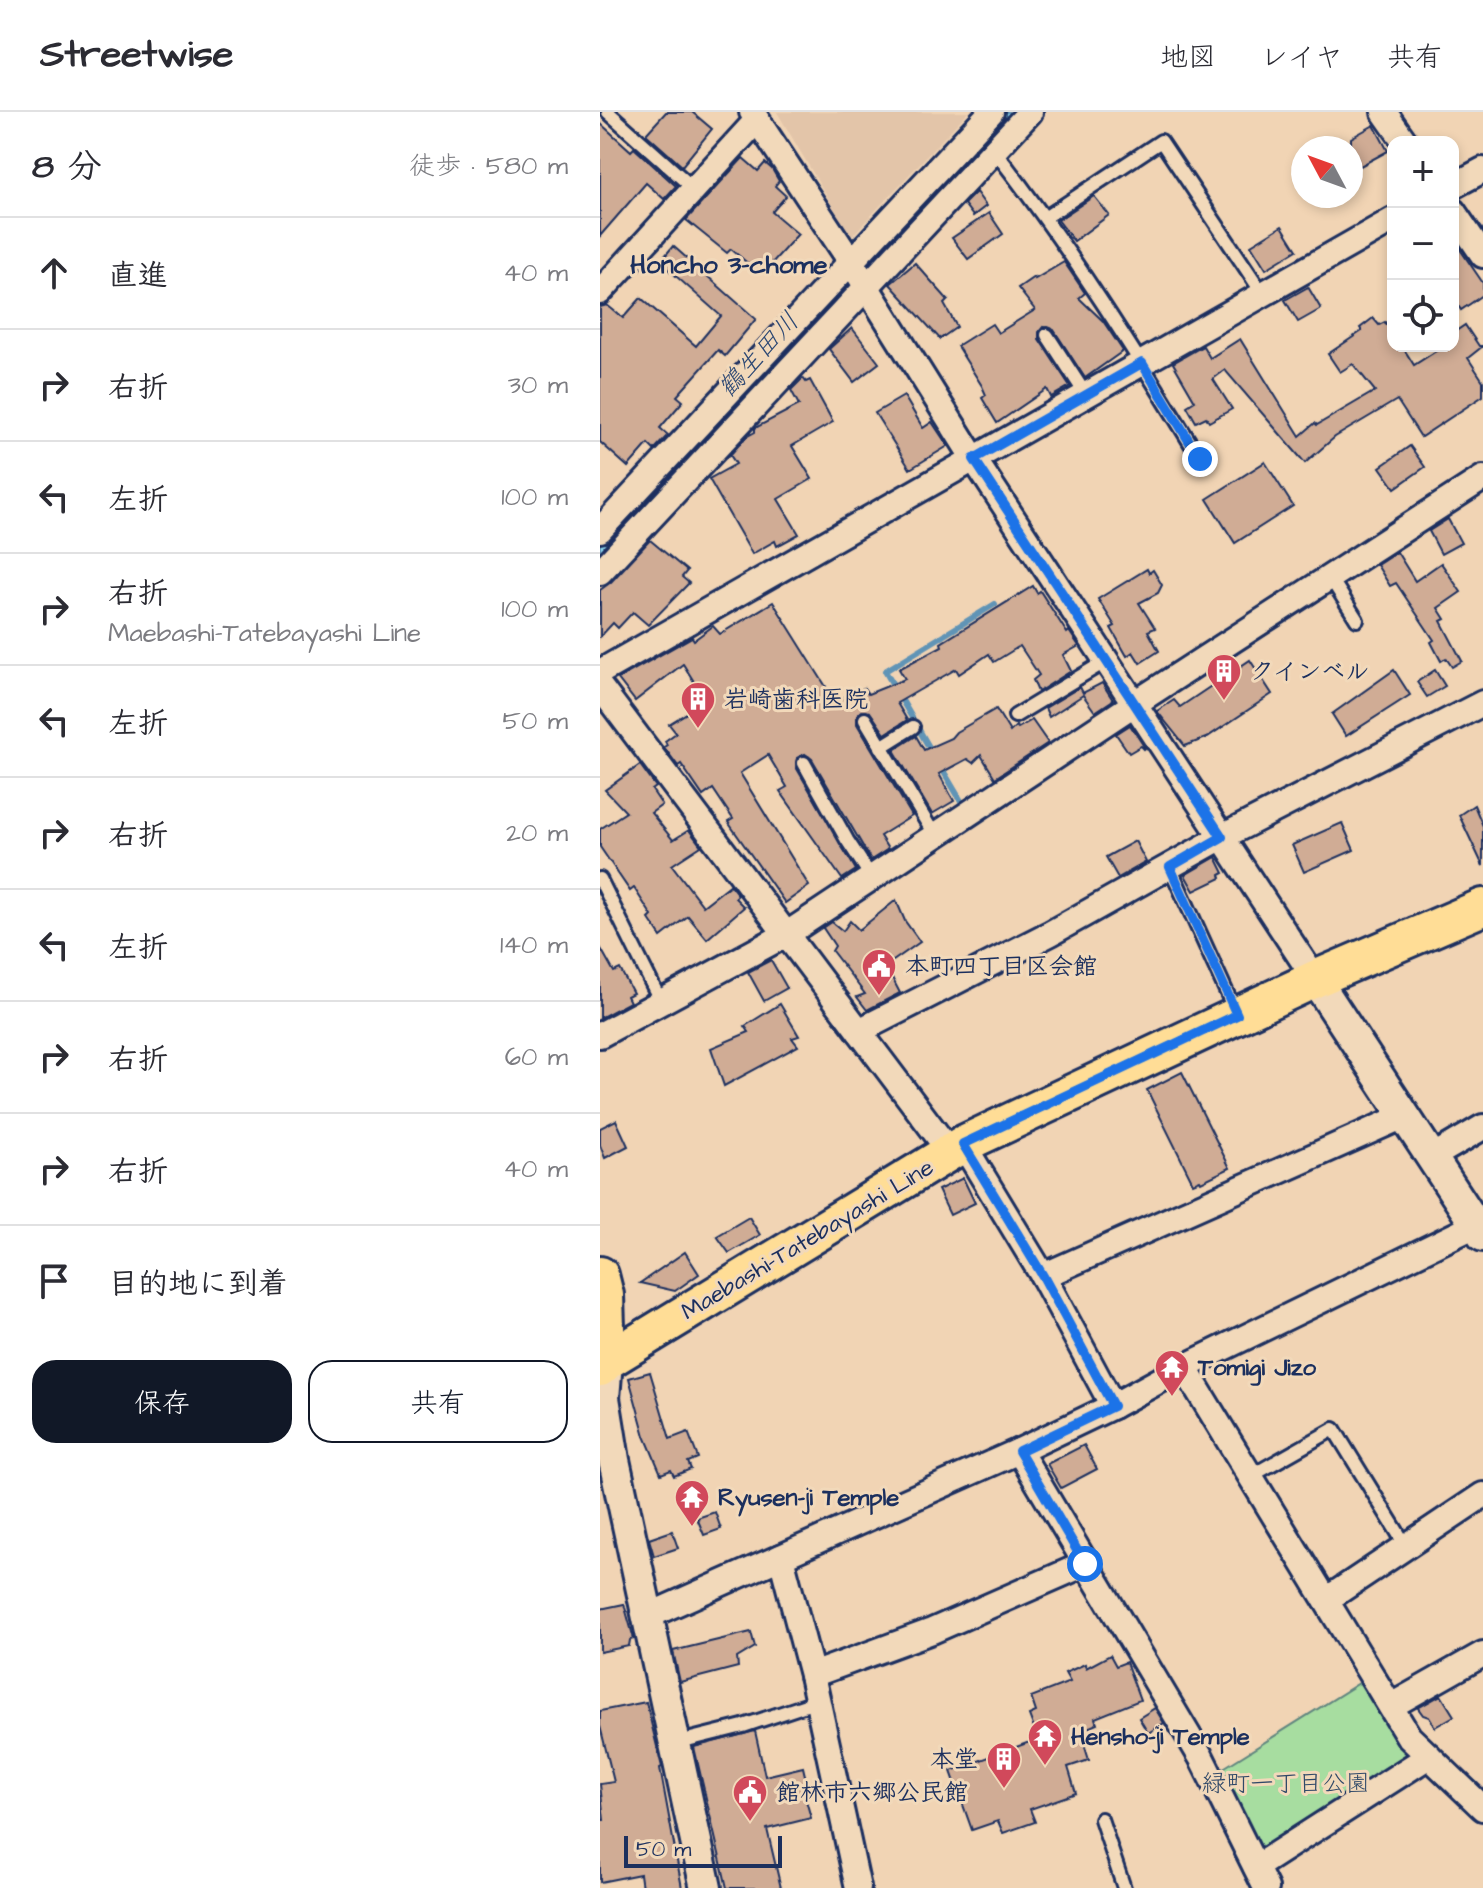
<!DOCTYPE html>
<html lang="ja">
<meta charset="utf-8">
<style>
:root{--surface:#fff;--page:#f7f7f7;--text:#2b2b33;--muted:#7c7c81;--line:#e1e1e2;--accent:#111827}
body{margin:0;font-family:"Architects Daughter","Klee One",sans-serif;background:var(--page);color:var(--text)}
.controls{position:absolute;right:24px;top:24px;display:grid;overflow:hidden;border-radius:16px;box-shadow:0 4px 12px #0003}
.controls button{width:72px;height:72px;display:grid;place-items:center;padding:0;border:0;border-bottom:2px solid var(--line);background:var(--surface);color:var(--text);font:40px sans-serif}
.compass{position:absolute;left:691px;top:24px;width:72px;height:72px;border-radius:50%;background:var(--surface);box-shadow:0 4px 12px #0003;rotate:311deg}
.scale{position:absolute;left:24px;bottom:20px;width:158px;box-sizing:border-box;padding-left:8px;border:4px solid #1b2f5e;border-top:0;font-size:22px;line-height:28px;white-space:nowrap;color:#1b2f5e;-webkit-text-stroke:6px #f2d9ba;paint-order:stroke}
.stop{position:absolute;width:24px;height:24px;margin:-18px;border:6px solid #1a73e8;border-radius:50%;background:#fff}
.stop.end{background:#1a73e8;border-color:#fff;box-shadow:0 2px 8px #0008}
.list{margin:0;padding:0;list-style:none}
h2{display:flex;justify-content:space-between;align-items:center;height:104px;margin:0;padding:0 32px;font-size:34px}
h2 small{font-size:26px;font-weight:400;color:var(--muted)}
.list li{display:grid;grid-template-columns:52px 1fr auto;gap:24px;align-items:center;box-sizing:border-box;height:112px;padding:0 32px;border-top:2px solid var(--line)}
.list b{display:block;font-size:30px;white-space:nowrap}
.list p{margin:0;font-size:26px;white-space:nowrap;color:var(--muted)}
.list em{font-size:26px;font-style:normal;color:var(--muted)}
.actions{display:flex;gap:16px;padding:24px 32px}
.actions a{flex:1;padding:18px 0;border:2px solid var(--accent);border-radius:24px;text-align:center;font-size:28px;color:var(--accent)}
.actions .main{background:var(--accent);color:#fff}
.icon{flex:none;width:44px;height:44px;fill:none;stroke:currentColor;stroke-width:2;stroke-linecap:round;stroke-linejoin:round}
.map{position:relative;flex:none;width:883px;height:1776px;overflow:hidden}
header{display:flex;align-items:center;gap:48px;box-sizing:border-box;height:112px;padding:0 40px;background:var(--surface);border-bottom:2px solid var(--line)}
header strong{font-size:38px}
nav{display:flex;gap:44px;margin-inline-start:auto;font-size:28px}
main{display:flex}
aside{flex:1;background:var(--surface)}
.map>svg:first-child{display:block}
.built{fill:#e3c5a9}
.green{fill:#a7dda0;stroke:#61867f;stroke-width:2}
.water{fill:#8fd8f0;stroke:#6194b6;stroke-width:2}
.lines{fill:none;stroke-linecap:round;stroke-linejoin:round}
.stream{stroke:#6194b6;stroke-width:6}
.building{fill:#d0ac95;stroke:#1b2f5e;stroke-width:2}
.service-casing{stroke:#1b2f5e;stroke-width:18}
.minor-casing{stroke:#1b2f5e;stroke-width:30}
.tertiary-casing{stroke:#1b2f5e;stroke-width:36}
.primary-casing{stroke:#1b2f5e;stroke-width:42}
.service{stroke:#f2d9ba;stroke-width:12}
.minor{stroke:#f2d9ba;stroke-width:24}
.tertiary{stroke:#f2d9ba;stroke-width:30}
.primary{stroke:#ffdd96;stroke-width:36}
.route{stroke:#1a73e8;stroke-width:10}
.labels{text-anchor:middle;stroke-width:6;stroke-linejoin:round;paint-order:stroke}
.poi-label{font-size:24px;font-weight:bold;fill:#1b2f5e;stroke:#f2d9ba;text-anchor:start}
.street-label{font-size:24px;fill:#1b2f5e;stroke:#f2d9ba}
.park-label{font-size:24px;fill:#304968;stroke:#f2d9ba}
.neighbourhood-label{font-size:26px;font-weight:bold;fill:#1b2f5e;stroke:#f2d9ba}
.water-label{font-size:26px;font-style:italic;fill:#2c4874;stroke:#f2d9ba}
</style>
<header>
<strong>Streetwise</strong>
<nav><a>地図</a><a>レイヤ</a><a>共有</a></nav>
</header>
<main>
<aside>
<h2>8 分<small>徒歩 · 580 m</small></h2>
<ul class="list">
<li><svg class="icon" aria-label="ahead" viewBox="0 0 24 24"><path d="M12 20V5M6 11l6-6 6 6"/></svg><div><b>直進</b></div><em>40 m</em></li>
<li><svg class="icon" aria-label="right" viewBox="0 0 24 24"><path d="M7 20v-9h11M14 6l5 5-5 5"/></svg><div><b>右折</b></div><em>30 m</em></li>
<li><svg class="icon" aria-label="left" viewBox="0 0 24 24"><path d="M17 20v-9H6M10 6l-5 5 5 5"/></svg><div><b>左折</b></div><em>100 m</em></li>
<li><svg class="icon" aria-label="right" viewBox="0 0 24 24"><path d="M7 20v-9h11M14 6l5 5-5 5"/></svg><div><b>右折</b><p>Maebashi-Tatebayashi Line</p></div><em>100 m</em></li>
<li><svg class="icon" aria-label="left" viewBox="0 0 24 24"><path d="M17 20v-9H6M10 6l-5 5 5 5"/></svg><div><b>左折</b></div><em>50 m</em></li>
<li><svg class="icon" aria-label="right" viewBox="0 0 24 24"><path d="M7 20v-9h11M14 6l5 5-5 5"/></svg><div><b>右折</b></div><em>20 m</em></li>
<li><svg class="icon" aria-label="left" viewBox="0 0 24 24"><path d="M17 20v-9H6M10 6l-5 5 5 5"/></svg><div><b>左折</b></div><em>140 m</em></li>
<li><svg class="icon" aria-label="right" viewBox="0 0 24 24"><path d="M7 20v-9h11M14 6l5 5-5 5"/></svg><div><b>右折</b></div><em>60 m</em></li>
<li><svg class="icon" aria-label="right" viewBox="0 0 24 24"><path d="M7 20v-9h11M14 6l5 5-5 5"/></svg><div><b>右折</b></div><em>40 m</em></li>
<li><svg class="icon" aria-label="arrive" viewBox="0 0 24 24"><path d="M6 21V4h12l-3 4 3 4H6"/></svg><div><b>目的地に到着</b></div></li>
</ul>
<div class="actions"><a class="main">保存</a><a>共有</a></div>
</aside>
<div class="map">
<svg width="883" height="1776" viewBox="0 0 883 1776">
<rect width="100%" height="100%" fill="#f1d4b4"/>
<filter id="ink" filterUnits="userSpaceOnUse"><feTurbulence type="fractalNoise" baseFrequency=".0125" numOctaves="2"/><feDisplacementMap in="SourceGraphic" scale="16" xChannelSelector="R" yChannelSelector="G"/><feConvolveMatrix kernelMatrix="1 2 1 2 8 2 1 2 1" color-interpolation-filters="sRGB"/></filter>
<g filter="url(#ink)">
<path class="built" d="M177,0h191l-117,125z"/>
<path class="green" d="M764,1568l46,76 -150,100 -43,-84z"/>
<path class="water" d="M401,0h19l-420,450v-22z"/>
<g class="lines">
<g class="stream">
<path d="M333,642l-48,-83 110,-67"/>
<path d="M341,655l23,39"/>
</g>
</g>
<g class="building">
<path d="M66,0h26l20,17 -30,37 -36,-32z"/>
<path d="M0,11l31,28 3,-3 42,38 -12,13 -18,-16 -46,53z"/>
<path d="M774,13l14,26 -37,20v-33z"/>
<path d="M143,46l15,13 7,-8 7,6 7,12 -4,5 11,10 -14,16 26,22 -26,29 -14,9 -27,-23 -4,4 -41,-33z"/>
<path d="M376,80l10,14 -13,10 -9,-12z"/>
<path d="M494,84l15,19 -35,26 -16,-21z"/>
<path d="M389,101l14,21 -35,25 -16,-21z"/>
<path d="M682,114l15,24 -31,19 -15,-24z"/>
<path d="M853,127l30,44v12l-22,15 -8,-12z"/>
<path d="M73,134l83,73 -31,37 -7,-6 -41,46 6,5 -23,27 8,7 -14,15 -6,-6 -20,23 -28,-25v-135l7,-2 16,13 18,-20 55,48 25,-30 -61,-54z"/>
<path d="M464,150l21,31 -6,5 24,23 20,30 -38,27 -31,-48 -11,-3 -4,5v7l31,47 -19,11 -4,-8 -50,34 -15,-25 4,-3 -4,-9 -25,-40 35,-22 6,9 37,-23 -17,-22 16,-11 1,2z"/>
<path d="M315,151l33,37 -4,4 13,23 -17,12 -50,-55z"/>
<path d="M708,175l13,22 -23,13 -13,-22z"/>
<path d="M773,206l6,7 6,-3 8,11v13h9l12,19 30,-19h9v-13l12,-8 14,21h4l-15,12 15,23v15l-62,41 -24,-37 -62,37 -30,26 -80,-93 -12,9 19,30 -23,13 -3,-5 -10,5 -9,-16 8,-5 -22,-38 30,-17 7,12 30,-19 60,97 15,-13 2,2 58,-34 -22,-27 -13,8 -12,-18 34,-23 -2,-3z"/>
<path d="M252,216l27,35 -25,19 -25,-33z"/>
<path d="M203,266l3,4 4,-2 23,42 -41,24 20,33 -34,20 21,35 -22,12 -2,-5 -23,13 -43,-75 27,-15 -6,-9 16,-18 9,-5v-4l44,-23 -8,-15z"/>
<path d="M304,284l19,32 9,-6 16,24 -38,23 -35,-56z"/>
<path d="M810,334l15,21 -30,21 -15,-21z"/>
<path d="M665,350l28,44 -58,37 -28,-44z"/>
<path d="M848,407l13,24 -20,11 -12,-23z"/>
<path d="M50,428l37,31 -5,6 7,6 -41,42 -15,-13 -15,16 -5,-5 -13,14v-47l11,-8z"/>
<path d="M797,440l18,29 26,-18 20,29 -23,16 7,11 -4,2 21,40 -10,6 -6,-9 -5,3 -10,-19 3,-2 -38,-57 -6,3 -13,-21z"/>
<path d="M547,457l2,4 4,-3 9,15 -4,8 -19,10 16,25 -7,3 11,20 -19,12 -7,-11 -6,4 -16,-28 4,-2 -17,-27z"/>
<path d="M433,474l4,7 3,-2 27,42 2,-2 10,15 -16,9 8,16 -33,21 -5,-12 6,-5 -19,-29 -26,16 -5,-8 -30,20 -3,-5 -59,34 10,17 -22,14 -15,-22 -9,-1 -4,4v9l55,92 -32,20 8,13 -17,11 -59,-101 -7,-5 -8,4 -1,9 60,103 -14,9 -62,-88 7,-4 -19,-32 -28,18 69,113 -24,17 -57,-81 5,-3 -20,-30 -10,7 -22,-32 -3,2 -14,-19 3,-2 -2,-4 11,-8 -7,-9 37,-23 -23,-37 -48,37 -17,-22 74,-42 2,3 19,-14 7,8 53,-32 62,99 29,-13 4,6 37,-15 -6,-10 43,-23 -1,-3z"/>
<path d="M650,548l22,34 -66,44 -21,8 -28,-35 17,-11 6,7z"/>
<path d="M794,558l16,25 -64,41 -14,-22z"/>
<path d="M835,558l10,16 -18,11 -10,-15z"/>
<path d="M502,571l11,17 -18,12 -12,-17 -34,22 -4,-9 35,-21 3,6z"/>
<path d="M396,597l14,23 6,-6 2,2 14,-8 16,23 -53,35 -14,-23 -8,8 -6,-4 -28,15 15,27 -22,13 -38,-64 22,-14 8,14 27,-12 5,-6z"/>
<path d="M530,613l15,23 -1,1 -3,-3 -12,7 -13,-19z"/>
<path d="M40,653l16,22 -4,3 10,15 -11,8 22,27 16,-10 12,16 -29,19 31,41 27,-21 8,10 -3,3 9,9 -37,32 -19,-23 -27,21 -12,-18 3,-3 -18,-28 -4,3 -30,-44v-18l26,-17 -21,-22z"/>
<path d="M874,693l9,21v40l-24,-51z"/>
<path d="M742,711l12,27 -50,22 -12,-27z"/>
<path d="M535,729l11,21 -28,16 -12,-21z"/>
<path d="M616,745l8,16 -4,2 1,3 -27,13 -9,-16z"/>
<path d="M296,788l9,21 15,21 -34,24 14,27 -33,17 -10,-13 8,-3 -33,-43 3,-5 -12,-18 9,-6 11,9 7,-10 9,9z"/>
<path d="M0,835l14,25 6,-3 13,24 -6,3 3,6 -30,16z"/>
<path d="M171,848l16,28 -23,13 -16,-29z"/>
<path d="M180,892l19,32 -7,2 6,8 -74,40 -13,-38 38,-16 -4,-6z"/>
<path d="M582,960l48,96 -29,14 -1,-2 -7,3 -46,-93z"/>
<path d="M16,1008l12,26 -23,12 -5,-13v-17z"/>
<path d="M363,1066l12,25 -25,12 -12,-25z"/>
<path d="M149,1105l11,18 -31,18 -12,-17z"/>
<path d="M85,1140l14,22 -24,17 -35,-8z"/>
<path d="M50,1260l20,67 18,-7 10,26 -10,4 3,7 -17,7 -3,-6 -10,4 -16,-38 -16,-58z"/>
<path d="M484,1333l13,24 -36,19 -14,-24z"/>
<path d="M115,1400l6,17 -17,6 -7,-17z"/>
<path d="M72,1419l6,17 -24,8 -5,-17z"/>
<path d="M24,1492l10,35 -4,1 -1,6 -29,6v-43z"/>
<path d="M151,1520l4,15 -18,11 1,9 -58,15 -7,-31z"/>
<path d="M510,1543l6,11 10,-4 14,38 -45,18 2,6 -17,7 9,29 -21,7 8,26 -46,16 5,13 -32,11 -5,-12 -26,9 -21,-59 87,-32 -9,-24 7,-3 -5,-15 39,-15 -5,-9 20,-9 1,4z"/>
<path d="M841,1583l13,21 -19,11 -6,-10 -6,-2 -5,-7z"/>
<path d="M46,1590l16,65 -2,1 22,120h-40l-2,-14 -40,8v-62h4l-4,-36 14,-2 -14,-56v-15z"/>
<path d="M555,1596l9,15 -16,10 -9,-15z"/>
<path d="M155,1619l10,45 38,-9 4,17 -5,2 9,32 -44,11 14,59h-54l-33,-141z"/>
</g>
<g class="lines">
<g class="service-casing">
<g id="service">
<path d="M8,0l86,77"/>
<path d="M394,38c76,98 142,203 206,309"/>
<path d="M446,105l115,-76 102,153"/>
<path d="M447,223l39,60"/>
<path d="M730,465l27,43"/>
<path d="M415,604l91,-55"/>
<path d="M265,607l70,117"/>
<path d="M281,635l32,-20"/>
<path d="M204,651l43,77 25,38"/>
<path d="M570,755l66,146"/>
<path d="M0,767l61,123"/>
<path d="M651,1364l83,-47 72,117"/>
<path d="M75,1631l68,-17 75,-25"/>
<path d="M501,1707l23,69"/>
</g>
</g>
<g class="minor-casing">
<g id="minor">
<path d="M152,0l99,150 123,197 341,520"/>
<path d="M784,0l21,30"/>
<path d="M853,74l30,-16"/>
<path d="M853,99l30,44"/>
<path d="M0,180l157,-172"/>
<path d="M0,418l391,-418"/>
<path d="M0,460l430,-460"/>
<path d="M0,560l793,-452"/>
<path d="M0,575l350,465"/>
<path d="M259,919l192,-98 171,-96 261,-134"/>
<path d="M0,923l187,-101 347,-230 349,-226"/>
<path d="M363,1032l80,132 70,130"/>
<path d="M832,1045l51,-30"/>
<path d="M443,1164l363,-161"/>
<path d="M584,1255l225,370 74,71"/>
<path d="M419,1339l182,306 65,131"/>
<path d="M181,1445l31,118 46,213"/>
<path d="M726,1488l157,-105"/>
<path d="M48,1504l371,-165 94,-45 71,-39 292,-142"/>
<path d="M212,1563l120,-44 153,-67"/>
<path d="M791,1594l92,-52"/>
<path d="M656,1755l173,-111"/>
</g>
</g>
<g class="tertiary-casing">
<g id="tertiary">
<path d="M715,867l168,257"/>
<path d="M7,1249l-3,37 10,62 92,428"/>
</g>
</g>
<g class="primary-casing">
<g id="primary">
<path d="M0,1163l5,20 2,66"/>
<path d="M0,1256l7,-7 356,-217 352,-165 168,-72"/>
</g>
</g>
<use href="#service" class="service"/>
<use href="#minor" class="minor"/>
<use href="#tertiary" class="tertiary"/>
<use href="#primary" class="primary"/>
</g>
</g>
<g class="lines" filter="url(#ink)">
<path class="route" d="M485,1452l-66,-113 94,-45 -70,-130 -80,-132 274,-129 -67,-148 52,-30 -248,-378 168,-96 58,96"/>
</g>
<defs>
<g id="building-pin" transform="scale(1.8)"><path d="M0 17L-7.5 6A9.5 9.5 0 1 1 7.5 6Z" fill="#d1495b" stroke="#f2d9ba"/><path d="M-4-6H4V6H1V3H-1V6H-4ZM-2.5-4.3h1.7v1.8h-1.7ZM.8-4.3h1.7v1.8H.8ZM-2.5-1h1.7V.8h-1.7ZM.8-1h1.7V.8H.8Z" fill="#fff"/></g>
<g id="civic-pin" transform="scale(1.8)"><path d="M0 17L-7.5 6A9.5 9.5 0 1 1 7.5 6Z" fill="#d1495b" stroke="#f2d9ba"/><path d="M-.6-6.5H3V-4.5H.6V-3L4-1V1h2V6H-6V1h2V-1L-.6-3ZM-1.2 2.5V6h2.4V2.5Z" fill="#fff"/></g>
<g id="temple-pin" transform="scale(1.8)"><path d="M0 17L-7.5 6A9.5 9.5 0 1 1 7.5 6Z" fill="#d1495b" stroke="#f2d9ba"/><path d="M0-6L5-2H3V0L6.5 2.5H4V6H1.5V3h-3V6H-4V2.5H-6.5L-3 0V-2H-5Z" fill="#fff"/></g>
</defs>
<g fill-rule="evenodd">
<use href="#building-pin" x="624" y="559"/>
<use href="#building-pin" x="98" y="587"/>
<use href="#civic-pin" x="279" y="854"/>
<use href="#temple-pin" x="572" y="1255"/>
<use href="#temple-pin" x="92" y="1385"/>
<use href="#temple-pin" x="445" y="1624"/>
<use href="#building-pin" x="404" y="1647"/>
<use href="#civic-pin" x="150" y="1680"/>
</g>
<g class="labels">
<g class="poi-label">
<text x="650" y="567">クインベル</text>
<text x="124" y="595">岩崎歯科医院</text>
<text x="305" y="862">本町四丁目区会館</text>
<text x="598" y="1263">Tomigi Jizo</text>
<text x="118" y="1393">Ryusen-ji Temple</text>
<text x="471" y="1632">Hensho-ji Temple</text>
<text x="378" y="1655" text-anchor="end">本堂</text>
<text x="176" y="1688">館林市六郷公民館</text>
</g>
<g class="street-label">
<text transform="translate(207 1127) rotate(-31)" y="8">Maebashi-Tatebayashi Line</text>
</g>
<g class="park-label">
<text x="686" y="1679">緑町一丁目公園</text>
</g>
<g class="neighbourhood-label">
<text x="129" y="161">Honcho 3-chome</text>
</g>
<g class="water-label">
<text transform="translate(158 242) rotate(-47)" y="9">鶴生田川</text>
</g>
</g>
</svg>
<div class="controls">
<button>+</button>
<button>−</button>
<button><svg class="icon" aria-label="locate" viewBox="0 0 24 24"><circle cx="12" cy="12" r="6"/><path d="M12 2v4M12 18v4M2 12h4M18 12h4"/></svg></button>
</div>
<svg class="compass" viewBox="-18 -18 36 36"><path d="M0-13l5 13h-10z" fill="#e53935"/><path d="M0 13l5-13h-10z" fill="#7c7c81"/></svg>
<div class="scale">50 m</div>
<div class="stop" style="left:485px;top:1452px"></div>
<div class="stop end" style="left:600px;top:347px"></div>
</div>
</main>
